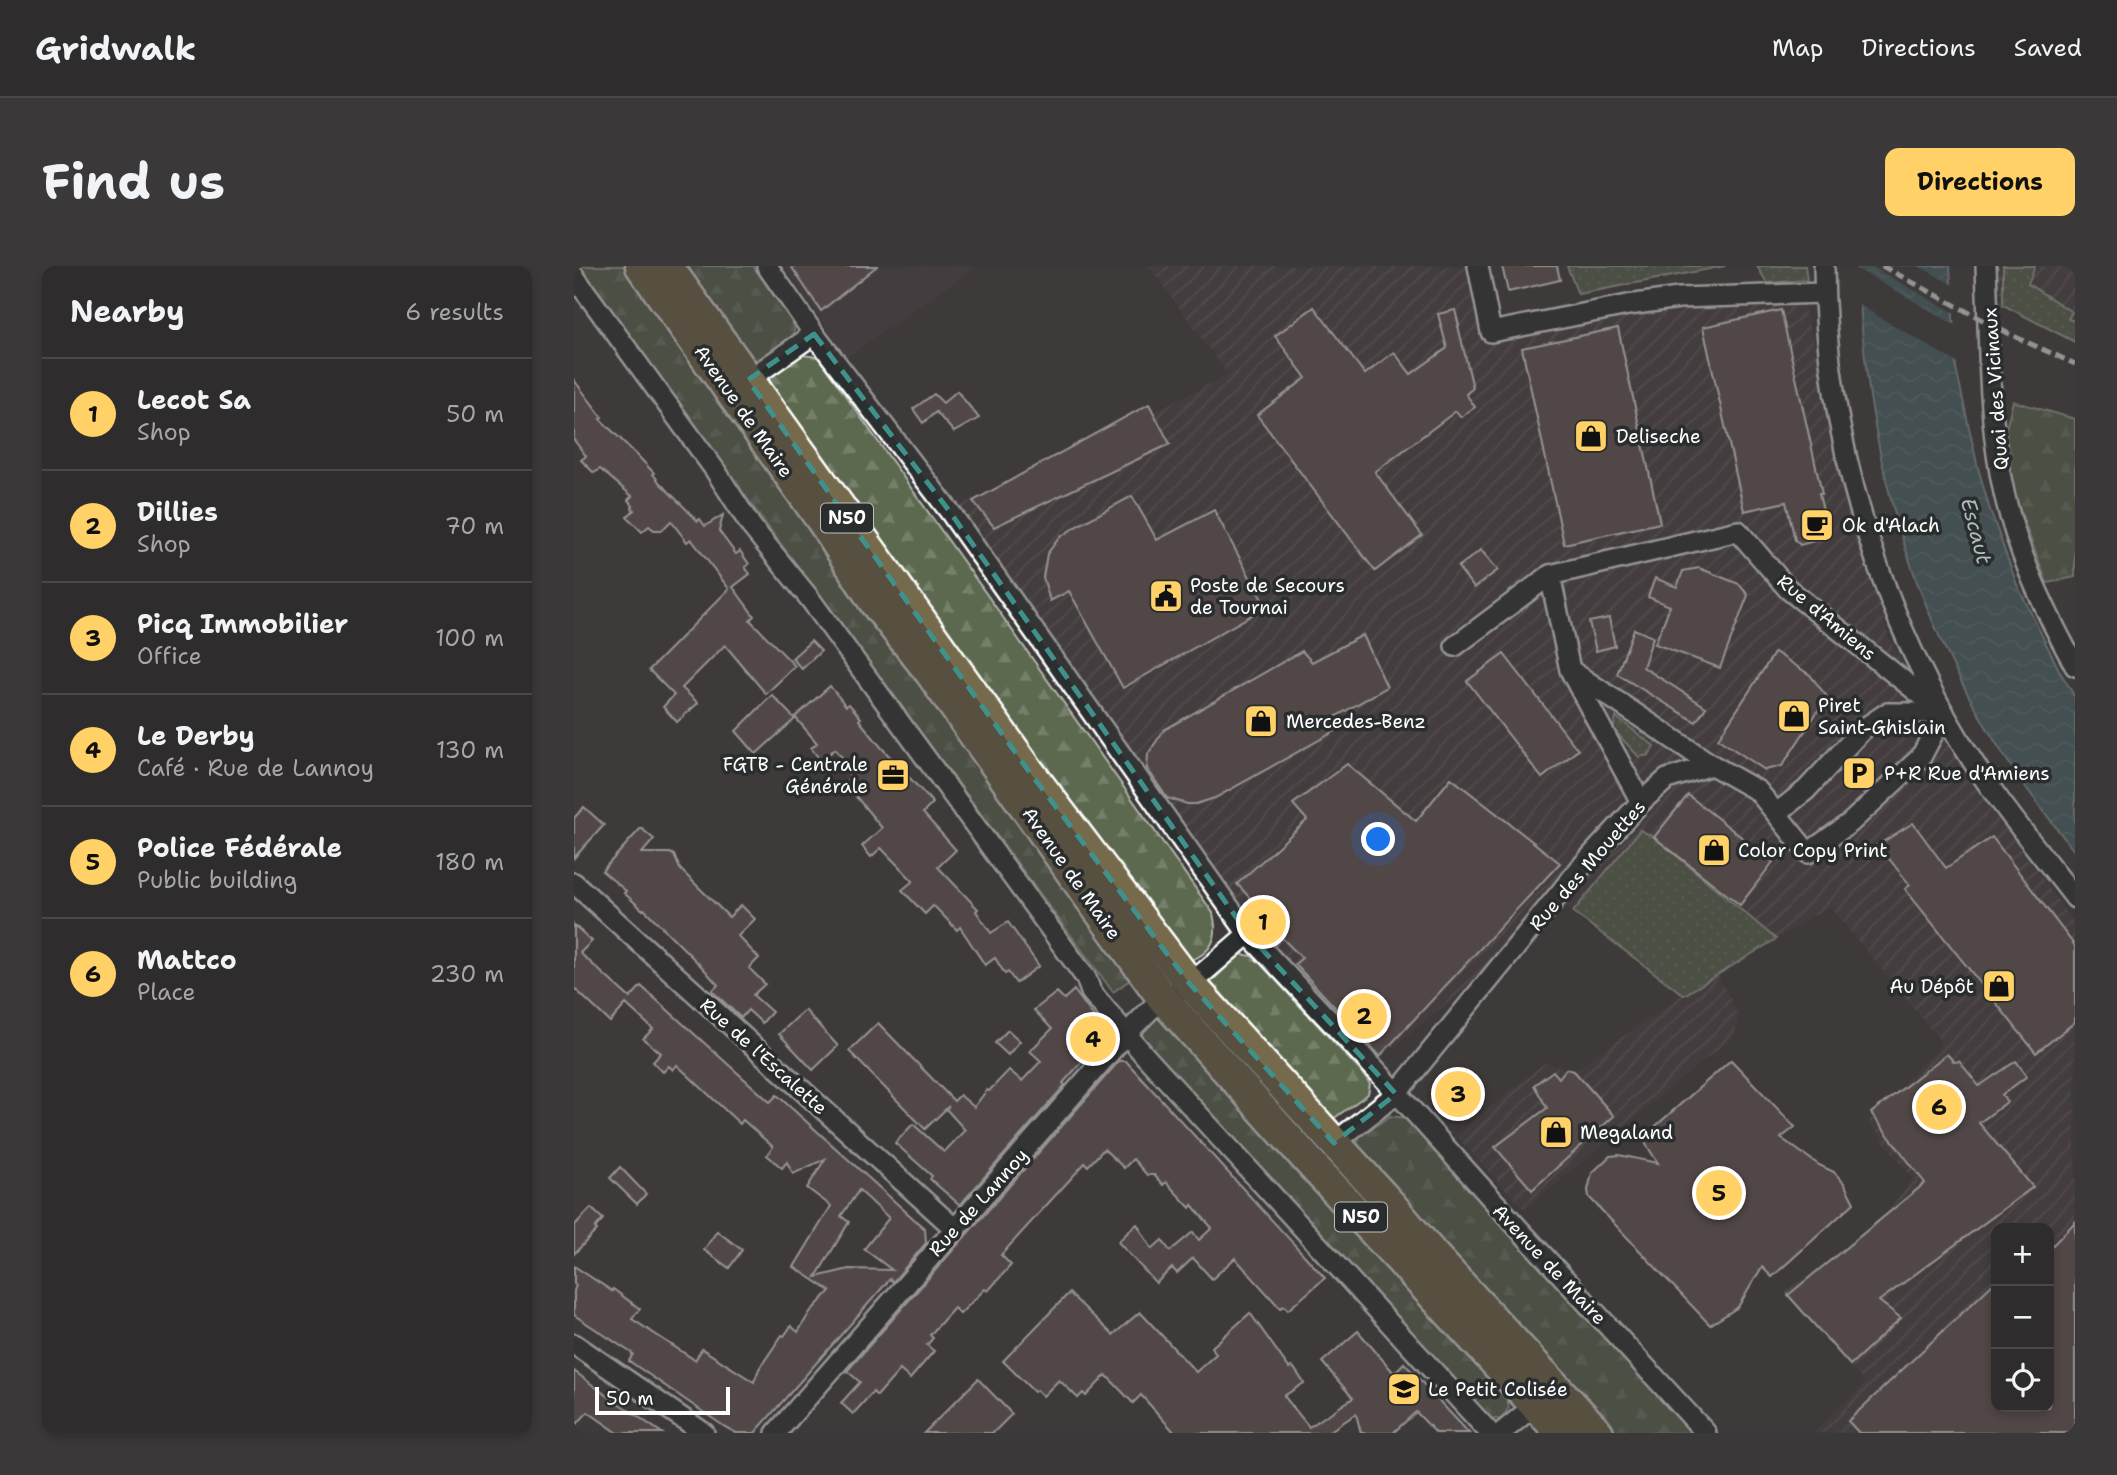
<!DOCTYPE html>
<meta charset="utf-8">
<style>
:root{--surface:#2e2c2c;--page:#3a3838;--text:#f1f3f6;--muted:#a7a7a9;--line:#494848;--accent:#ffd166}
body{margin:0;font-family:"Shantell Sans",sans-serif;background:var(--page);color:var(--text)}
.controls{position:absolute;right:21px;bottom:21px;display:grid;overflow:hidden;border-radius:14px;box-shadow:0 4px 10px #0003}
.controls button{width:63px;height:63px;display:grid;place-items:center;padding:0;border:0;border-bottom:2px solid var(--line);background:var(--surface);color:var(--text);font:35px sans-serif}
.scale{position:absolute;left:21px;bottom:18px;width:135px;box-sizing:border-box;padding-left:7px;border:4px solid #fff;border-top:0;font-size:19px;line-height:24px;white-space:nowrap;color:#fff;-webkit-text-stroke:5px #2a2d2e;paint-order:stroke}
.you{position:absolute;left:805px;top:574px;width:24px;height:24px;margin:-18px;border:5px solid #fff;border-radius:50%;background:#1a73e8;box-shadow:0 0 0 10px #1a73e833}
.badge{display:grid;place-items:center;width:46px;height:46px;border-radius:50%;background:var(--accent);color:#111;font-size:23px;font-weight:700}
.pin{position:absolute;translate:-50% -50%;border:4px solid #fff;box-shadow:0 2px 7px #0006}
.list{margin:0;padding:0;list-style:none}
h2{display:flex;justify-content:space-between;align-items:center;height:91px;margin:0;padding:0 28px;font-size:30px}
h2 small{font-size:23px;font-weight:400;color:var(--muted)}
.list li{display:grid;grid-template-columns:46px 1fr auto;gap:21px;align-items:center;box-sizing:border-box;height:112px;padding:0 28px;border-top:2px solid var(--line)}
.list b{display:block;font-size:26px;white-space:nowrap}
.list p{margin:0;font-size:23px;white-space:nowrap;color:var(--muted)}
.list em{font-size:23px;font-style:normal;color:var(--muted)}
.icon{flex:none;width:38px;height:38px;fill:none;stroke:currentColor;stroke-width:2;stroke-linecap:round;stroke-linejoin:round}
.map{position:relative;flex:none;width:1501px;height:1167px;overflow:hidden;border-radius:14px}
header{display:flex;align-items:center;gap:42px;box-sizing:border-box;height:98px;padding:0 35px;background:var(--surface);border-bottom:2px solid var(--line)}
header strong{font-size:33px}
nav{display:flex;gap:38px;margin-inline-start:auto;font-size:24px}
.intro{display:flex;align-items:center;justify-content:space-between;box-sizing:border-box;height:168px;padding:0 42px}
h1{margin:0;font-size:49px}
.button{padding:18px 32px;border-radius:14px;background:var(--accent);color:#111;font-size:24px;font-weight:700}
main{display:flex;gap:42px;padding:0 42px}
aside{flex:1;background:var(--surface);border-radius:14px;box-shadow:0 4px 10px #0003}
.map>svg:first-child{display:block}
.built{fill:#4c4344}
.industrial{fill:url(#industrial-furrows);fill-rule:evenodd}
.grass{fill:url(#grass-dots);stroke:#aeb4a8;stroke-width:2}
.forest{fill:url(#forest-firs);stroke:#aeb4a8;stroke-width:2}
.water{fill:url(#water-waves);stroke:#92a4a7;stroke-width:2}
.pier{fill:#3e3a3b}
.building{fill:#6c5959;stroke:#fff;stroke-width:2;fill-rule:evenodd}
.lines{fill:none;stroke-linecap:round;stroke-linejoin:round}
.street-casing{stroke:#fff;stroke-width:24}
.primary-casing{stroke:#fff;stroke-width:35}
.street{stroke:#2a2d2e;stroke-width:19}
.primary{stroke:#746b4b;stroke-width:30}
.rail{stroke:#fff;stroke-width:5;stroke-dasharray:10 5;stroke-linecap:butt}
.marked{fill:none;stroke:#3f918b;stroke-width:5;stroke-dasharray:14 9;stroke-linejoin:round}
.labels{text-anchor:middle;stroke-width:7;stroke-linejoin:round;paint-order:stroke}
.shield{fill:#2a2d2e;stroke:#bfc0c0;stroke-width:2}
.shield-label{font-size:18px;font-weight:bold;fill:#fff}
.street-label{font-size:19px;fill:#fff;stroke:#2a2d2e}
.poi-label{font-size:19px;fill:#fff;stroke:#2a2d2e;text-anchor:start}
.water-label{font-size:21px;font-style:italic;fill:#aebbbd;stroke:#2a2d2e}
</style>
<header>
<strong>Gridwalk</strong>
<nav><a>Map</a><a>Directions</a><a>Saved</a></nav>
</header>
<div class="intro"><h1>Find us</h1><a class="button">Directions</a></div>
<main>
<aside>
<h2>Nearby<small>6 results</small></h2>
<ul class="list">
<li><span class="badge">1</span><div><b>Lecot Sa</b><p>Shop</p></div><em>50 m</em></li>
<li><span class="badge">2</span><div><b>Dillies</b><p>Shop</p></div><em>70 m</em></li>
<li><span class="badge">3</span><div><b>Picq Immobilier</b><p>Office</p></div><em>100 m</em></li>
<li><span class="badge">4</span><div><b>Le Derby</b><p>Café · Rue de Lannoy</p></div><em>130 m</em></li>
<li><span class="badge">5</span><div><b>Police Fédérale</b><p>Public building</p></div><em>180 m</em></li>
<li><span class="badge">6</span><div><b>Mattco</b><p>Place</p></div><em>230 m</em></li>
</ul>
</aside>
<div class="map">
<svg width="1501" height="1167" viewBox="0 0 1501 1167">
<defs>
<pattern id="industrial-furrows" width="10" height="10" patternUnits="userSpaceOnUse" patternTransform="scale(1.75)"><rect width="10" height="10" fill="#4c4344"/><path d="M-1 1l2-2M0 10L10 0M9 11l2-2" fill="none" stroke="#675f60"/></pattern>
<pattern id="grass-dots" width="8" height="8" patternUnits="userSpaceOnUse" patternTransform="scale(1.75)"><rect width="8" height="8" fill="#5d6950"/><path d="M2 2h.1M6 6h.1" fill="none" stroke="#75806a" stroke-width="1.8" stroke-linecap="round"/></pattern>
<pattern id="forest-firs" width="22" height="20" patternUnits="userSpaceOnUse" patternTransform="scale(1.75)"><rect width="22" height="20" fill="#5d6950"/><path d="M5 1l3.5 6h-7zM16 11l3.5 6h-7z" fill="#75806a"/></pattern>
<pattern id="water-waves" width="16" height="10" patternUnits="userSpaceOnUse" patternTransform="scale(1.75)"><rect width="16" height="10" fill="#4a676d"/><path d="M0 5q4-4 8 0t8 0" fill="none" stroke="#657e83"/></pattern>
</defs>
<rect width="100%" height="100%" fill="#3e3a3b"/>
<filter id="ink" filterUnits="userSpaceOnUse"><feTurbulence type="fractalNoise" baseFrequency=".0143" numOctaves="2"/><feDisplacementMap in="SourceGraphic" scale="14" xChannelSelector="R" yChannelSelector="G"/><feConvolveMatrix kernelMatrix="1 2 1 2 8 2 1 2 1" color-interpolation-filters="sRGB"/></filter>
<g filter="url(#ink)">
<path class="built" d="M211,0h192l-130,91z"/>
<g class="industrial">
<path d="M575,0h326l16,65 137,-26 173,-11 87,343 70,123 117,165v508h-262l52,-50 -80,-91 92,-67 36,-46 -45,-58 74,-78 -113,-137 -111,69 21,41 -5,21 -34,26 -175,147 -69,-74 88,-73 30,8 109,-77 -116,-87 -190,153 -123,-132 -297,-421 271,-132zM1422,962h53v179h-53z"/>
<path d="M1422,0h79v59l-78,-33z"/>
</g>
<g class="grass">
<path d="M993,0h158l-147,28z"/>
<path d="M1183,0h48l2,14 -40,3z"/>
<path d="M1429,0h32l-7,18 44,28 -4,7 7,2v21l-72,-37z"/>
<path d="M1042,451l38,29 -5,9 -10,2 -26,-28z"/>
<path d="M1066,564l14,7 122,102 -92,56 -111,-83z"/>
</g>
<g class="forest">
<path d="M7,0h42l511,711 -21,15c-175,-238 -354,-474 -528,-712z"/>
<path d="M112,0h67l42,60 -2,11 -32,23 -7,-1z"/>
<path d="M228,89l16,2 395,556c2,10 4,20 -1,30 -6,12 -22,21 -34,16l-409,-576 2,-8z"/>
<path d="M1439,135l62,18v158l-28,6 -32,-86 -11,-61z"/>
<path d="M666,688l12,2 7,6 106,114 5,8 -2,10 -35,25 -124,-125 3,-13z"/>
<path d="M581,752l11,1 337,365 6,23 -8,13 -11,-2 -346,-371 -4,-13 4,-10z"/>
<path d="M816,850l17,2 287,315h-85l-254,-280 4,-16z"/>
</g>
<path class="water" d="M1284,0h92l6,102 21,96 12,43 28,78 43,87 15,25v155c-25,-32 -50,-64 -72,-98 -97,-152 -138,-309 -145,-488z"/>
<g class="pier">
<path d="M1297,0h48l36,20 1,28z"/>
<path d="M1280,1l103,59 2,38 -103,-61z"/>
</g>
<g class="building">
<path d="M217,0h86l-56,45z"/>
<path d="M928,0h55l3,14 -52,12z"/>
<path d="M740,41l51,67 29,-22 17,22 36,-26 -9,-34 17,-4 4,16h-1l15,62 -7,6 9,13 -14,10 -5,-6 -81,61 47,63 -47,36 -118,-156 49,-37 -31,-42z"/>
<path d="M1207,44l41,184h-3l10,43 -29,8 -5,-5 -9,-38 -42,9 -41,-184z"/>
<path d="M1044,62l42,195 -96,21 -42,-196z"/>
<path d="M0,114l28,37 -2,2 38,37 16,17 -1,1 7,9 38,38 2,-2 5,7 18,-11 -4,16 17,23 4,-3 9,13 -4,3 5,7 -17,13 21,29 -4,4 45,46 -29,28 -41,-49 -43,43 16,15 -21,19 -14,-15 11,-12 -25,-25 80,-81 -38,-50 -4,3 -16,-21 -9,9h-8l-5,-4 -7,6 -15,-15 7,-7 -2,-2 1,-2 -5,-6 4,-4 -32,-27 -6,4 -13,-13 5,-4 -12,-16z"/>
<path d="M383,125l22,27 -25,14 -18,-20 -13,11 -10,-14 21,-15 9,9z"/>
<path d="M575,138l21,40 -176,83 -21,-26z"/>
<path d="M558,230l25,44 57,-30 52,97 -143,81 -54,-97 -19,10 -7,-24 4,-23 12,-16 16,-11z"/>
<path d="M907,284l17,20 -24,18 -16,-21z"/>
<path d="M1125,302l40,16 9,11 -28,73 -65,-24 15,-38 -22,-9 7,-19 22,9 6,-16z"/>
<path d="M1035,352l6,28 -19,5 -7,-29z"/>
<path d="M1060,363l19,8 -10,30 63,40 -10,15 -79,-48z"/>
<path d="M789,369l24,52 -50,29 9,9 -131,73 -19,6h-9l-20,-6 -20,-30 1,-14 16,-24 138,-79 10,11z"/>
<path d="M237,375l10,10 -19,18 -10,-11z"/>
<path d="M1201,386l35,23 17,22 -45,69 -17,4 -47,-31z"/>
<path d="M930,388l74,96 -36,28 -75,-97z"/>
<path d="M256,420l16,20 3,-2 12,14 -2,2 22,27 52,56 -10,10 33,37 -18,17 40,42 -2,2 15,22 17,-11 31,44 -23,17 -8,-11 -3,2 -10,-16 -10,7 -25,-38 -3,3 -21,-22 -3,-2 -8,8 -23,-24 11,-9 -32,-33 -10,9 -9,-11 20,-18 -34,-41 -2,-5 4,-6 -2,-2 4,-4 -17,-21 -14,12 -10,-13 6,-5 -22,-26z"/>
<path d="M198,429l23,24 -39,35 -20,-23z"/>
<path d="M773,498l69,57 35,-43 109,85 -180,193 -85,-92 7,-6 -20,-20 -7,7 -17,-19 -13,-18 7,-8 -15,-16 70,-64 -14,-16z"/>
<path d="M1114,529l85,67 -33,43 -86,-68z"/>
<path d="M10,541l20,18 -30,33v-40z"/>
<path d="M1339,557l33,45 46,-31 83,109v76l-39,31 -131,-164 5,-4 -32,-40z"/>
<path d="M67,562l13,11 -12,14h28l4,2 6,14 49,48 12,-12 14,14 -17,17 21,22 -10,10 16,16 -12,11 19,17 -10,11 -14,-13 -7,8 -17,-16 -12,-11 6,-6 -15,-17 -59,-59 -1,1 -19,-17 2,-2 -24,-20z"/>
<path d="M0,659l18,16 -12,12 50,45 11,-12 129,116 7,-7 148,134 1,14 -33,39 -3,-3 -135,154h-19l-11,-6 -96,-66 4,-7 -59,-39v-24l2,-6 -2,-1v-18l38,25 1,-2 27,20 -8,10 63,41 7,-11 52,33 5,-13 23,-34 2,1 7,-10 7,6 12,-20 20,-21 -36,-24 37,-61 -24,-18 18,-29 -32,15 -6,-12 -5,6 -15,-13 6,-8 -30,-27 -3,4 -63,-59 -4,5 -4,-4 -6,6 -10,-10 8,-9 -18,-14 10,-10 -27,-25 -16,18 -36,-34zM285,924l30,28 -25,31 28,21 -43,-1 -33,8 33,-55 -8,-6z"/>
<path d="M500,724l29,39v9l-40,45 2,2 -105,120 -30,-26 2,-3 -37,-33 18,-19 31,28 21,-22 -19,-21 3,-3 -24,23 -76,-78 29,-28 76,78 6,-6 14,12 13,-17 2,1 20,-21 13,11 19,-20 -11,-10 22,-22 -18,-19 23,-18 7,7z"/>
<path d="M231,744l33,36 -25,24 -34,-36z"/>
<path d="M434,764l12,11 -12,14 -13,-12z"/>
<path d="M1373,788l7,8 5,-1 20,25 37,-25 11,15 -25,19 5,7 -28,21 54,64 -154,114 22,17 -51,47 -62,-70 137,-112 -54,-70z"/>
<path d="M1157,794l64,67 -14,11 38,27 15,7 10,11 10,20 -82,74 -10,-10 -24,40 -28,18 -121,-128 -1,-7 4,-17 18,-17 9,-1 39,8 -16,-25z"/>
<path d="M545,795h7l9,10 190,207 -37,32 -4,-4 -4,2 -45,-50 -23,21 -19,-21 -16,15 -5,-5 -16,15 -38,-41 11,-11 8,-7 15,25 10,-9 8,11 23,-19 6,8 13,-12 -20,-23 -2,3 -24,-26 -3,3 -9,-10h-7l-14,-16 -9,9 -20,-19 -16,17 -3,-3 -84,92 10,10 -23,26 -3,-2 -25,25 -6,-6 -24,27 3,3 -6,7 7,6 -24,28 -10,-9 -23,26 -4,-4 -20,22 -12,-11 19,-21 -13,-11z"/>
<path d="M992,803l8,2 40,45 -82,74 -37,-43 52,-39 -13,-23 19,-14 6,7z"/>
<path d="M46,901l26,27 -9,10 -27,-26z"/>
<path d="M17,942l12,11 -8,9 2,2 -23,24v-28z"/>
<path d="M1501,956v211h-216l-11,-12 148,-140v126h53v-158z"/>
<path d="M143,965l25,19 -13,18 -25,-18z"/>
<path d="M495,1027l44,42 27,-23 56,60 20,-18 -4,-7 38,-34 39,55 3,-1 2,1 10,15 -20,13 25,31 44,-29 -31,-36 36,-31 36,42 10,-10 65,70h-33l-20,-21 -23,21h-32l-5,-19 -29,19h-152l-34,-38 -8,8 -27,-28 -20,21 -3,-3 -5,5 -19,-18 -16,16 -6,-6 -3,2 -31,-31z"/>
<path d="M0,1105l28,21 60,41h-44l-30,-21 -14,15z"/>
<path d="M404,1113l34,35 -19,19h-69z"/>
</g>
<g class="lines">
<g class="street-casing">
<g id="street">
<path d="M193,0l47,68 136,178 298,422 129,137 141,157 188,205"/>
<path d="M904,0l13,66 137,-27 51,-7 145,-5"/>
<path d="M1250,0c1,174 59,360 155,505 29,44 64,85 96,127"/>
<path d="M1412,0c3,69 2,140 14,207 12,69 42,133 75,193"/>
<path d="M0,10l141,194 36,56 59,73 276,379 5,14 55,65 344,376"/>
<path d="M174,114l66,-46"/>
<path d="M976,309l20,95 142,95"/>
<path d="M881,380l95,-71 188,-44 50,58 152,121"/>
<path d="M998,408l69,128"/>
<path d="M1203,547l29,-23 57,-61 24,-16h57"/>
<path d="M0,617l380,345"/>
<path d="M760,877l62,-49 185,-227 60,-65 26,-23 45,-14 46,26 50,62 42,-30 71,-66 23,-44"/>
<path d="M0,1078l130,89"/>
<path d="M202,1167l350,-399 28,-28 42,-27 52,-45"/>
<path d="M927,1167l34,-28"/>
</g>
</g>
<g class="primary-casing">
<g id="primary">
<path d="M67,0l182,256 52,81 55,69 154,218 80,110 150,167 247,266"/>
<path d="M93,0l361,504 162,214 200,220 44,52 164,177"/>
</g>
</g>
<use href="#street" class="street"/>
<use href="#primary" class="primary"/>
<path class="rail" d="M1308,0l127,68 66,30"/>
</g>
</g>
<path d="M0 0H1501V1167H0ZM240,68l136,178 298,422 148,160 -62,49 -144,-159 -162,-214 -280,-390z" fill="#3e3a3b" fill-opacity=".55" fill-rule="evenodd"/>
<path class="marked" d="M240,68l136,178 298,422 148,160 -62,49 -144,-159 -162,-214 -280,-390z"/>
<defs>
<g id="shop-square" transform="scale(1.75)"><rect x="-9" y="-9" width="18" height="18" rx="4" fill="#ffd166" stroke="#2a2d2e"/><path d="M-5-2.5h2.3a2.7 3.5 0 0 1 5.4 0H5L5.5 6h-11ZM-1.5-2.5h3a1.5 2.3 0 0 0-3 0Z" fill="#111"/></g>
<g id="cafe-square" transform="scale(1.75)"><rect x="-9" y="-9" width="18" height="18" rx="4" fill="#ffd166" stroke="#2a2d2e"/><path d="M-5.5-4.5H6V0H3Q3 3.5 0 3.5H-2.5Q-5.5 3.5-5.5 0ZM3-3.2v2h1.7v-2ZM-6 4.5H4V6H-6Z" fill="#111"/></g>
<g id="civic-square" transform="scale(1.75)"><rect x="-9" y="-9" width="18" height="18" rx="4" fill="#ffd166" stroke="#2a2d2e"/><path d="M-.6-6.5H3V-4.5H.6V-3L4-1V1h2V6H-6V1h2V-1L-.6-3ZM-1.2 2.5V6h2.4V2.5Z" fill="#111"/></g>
<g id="parking-square" transform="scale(1.75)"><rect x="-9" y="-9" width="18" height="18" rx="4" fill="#ffd166" stroke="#2a2d2e"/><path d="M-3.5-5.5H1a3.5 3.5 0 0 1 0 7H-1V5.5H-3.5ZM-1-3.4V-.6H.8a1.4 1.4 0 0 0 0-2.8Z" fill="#111"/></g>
<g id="office-square" transform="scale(1.75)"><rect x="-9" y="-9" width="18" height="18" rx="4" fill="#ffd166" stroke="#2a2d2e"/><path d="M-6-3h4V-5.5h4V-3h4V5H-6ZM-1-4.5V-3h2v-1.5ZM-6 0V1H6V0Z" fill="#111"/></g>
<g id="school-square" transform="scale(1.75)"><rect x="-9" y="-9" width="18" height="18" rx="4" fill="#ffd166" stroke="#2a2d2e"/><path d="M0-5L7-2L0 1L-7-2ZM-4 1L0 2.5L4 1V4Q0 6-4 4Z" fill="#111"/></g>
</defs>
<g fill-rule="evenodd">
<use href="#shop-square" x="1017" y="170"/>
<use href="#cafe-square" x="1243" y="259"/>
<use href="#civic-square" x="592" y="330"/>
<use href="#shop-square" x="1220" y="450"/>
<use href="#shop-square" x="687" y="455"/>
<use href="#parking-square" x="1285" y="507"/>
<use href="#office-square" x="319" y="509"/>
<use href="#shop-square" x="1140" y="584"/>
<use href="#shop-square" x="1425" y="720"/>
<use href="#shop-square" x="982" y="866"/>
<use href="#school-square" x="830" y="1123"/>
</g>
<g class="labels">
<g class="shield">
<rect x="247" y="237.5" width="52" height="29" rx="5"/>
<rect x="761" y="936.5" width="52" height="29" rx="5"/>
</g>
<g class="shield-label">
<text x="273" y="258">N50</text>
<text x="787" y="957">N50</text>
</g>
<g class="street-label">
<text transform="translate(1421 123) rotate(-94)" y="7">Quai des Vicinaux</text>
<text transform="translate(170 145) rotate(55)" y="7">Avenue de Maire</text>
<text transform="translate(1253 351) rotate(40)" y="7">Rue d'Amiens</text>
<text transform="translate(1013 599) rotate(-49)" y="7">Rue des Mouettes</text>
<text transform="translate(498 607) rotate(55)" y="7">Avenue de Maire</text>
<text transform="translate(190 790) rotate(42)" y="7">Rue de l'Escalette</text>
<text transform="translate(404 936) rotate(-48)" y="7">Rue de Lannoy</text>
<text transform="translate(976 998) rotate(47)" y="7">Avenue de Maire</text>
</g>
<g class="poi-label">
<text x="1042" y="177">Deliseche</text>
<text x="1268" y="266">Ok d'Alach</text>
<text x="616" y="326">Poste de Secours<tspan x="616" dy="22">de Tournai</tspan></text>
<text x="1244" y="446">Piret<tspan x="1244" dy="22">Saint-Ghislain</tspan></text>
<text x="712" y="462">Mercedes-Benz</text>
<text x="294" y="505" text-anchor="end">FGTB - Centrale<tspan x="294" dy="22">Générale</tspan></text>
<text x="1310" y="514">P+R Rue d'Amiens</text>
<text x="1164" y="591">Color Copy Print</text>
<text x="1400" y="727" text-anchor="end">Au Dépôt</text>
<text x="1006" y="873">Megaland</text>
<text x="854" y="1130">Le Petit Colisée</text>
</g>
<g class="water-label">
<text transform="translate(1402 265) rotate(75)" y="7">Escaut</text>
</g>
</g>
</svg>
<div class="controls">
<button>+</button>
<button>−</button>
<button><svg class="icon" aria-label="locate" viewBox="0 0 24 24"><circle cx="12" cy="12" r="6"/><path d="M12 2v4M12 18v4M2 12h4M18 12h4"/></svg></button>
</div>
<div class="scale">50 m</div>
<div class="you"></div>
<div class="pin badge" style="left:689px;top:656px">1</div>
<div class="pin badge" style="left:790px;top:750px">2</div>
<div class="pin badge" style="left:884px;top:828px">3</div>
<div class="pin badge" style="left:519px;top:773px">4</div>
<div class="pin badge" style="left:1145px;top:927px">5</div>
<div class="pin badge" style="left:1365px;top:841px">6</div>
</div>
</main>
